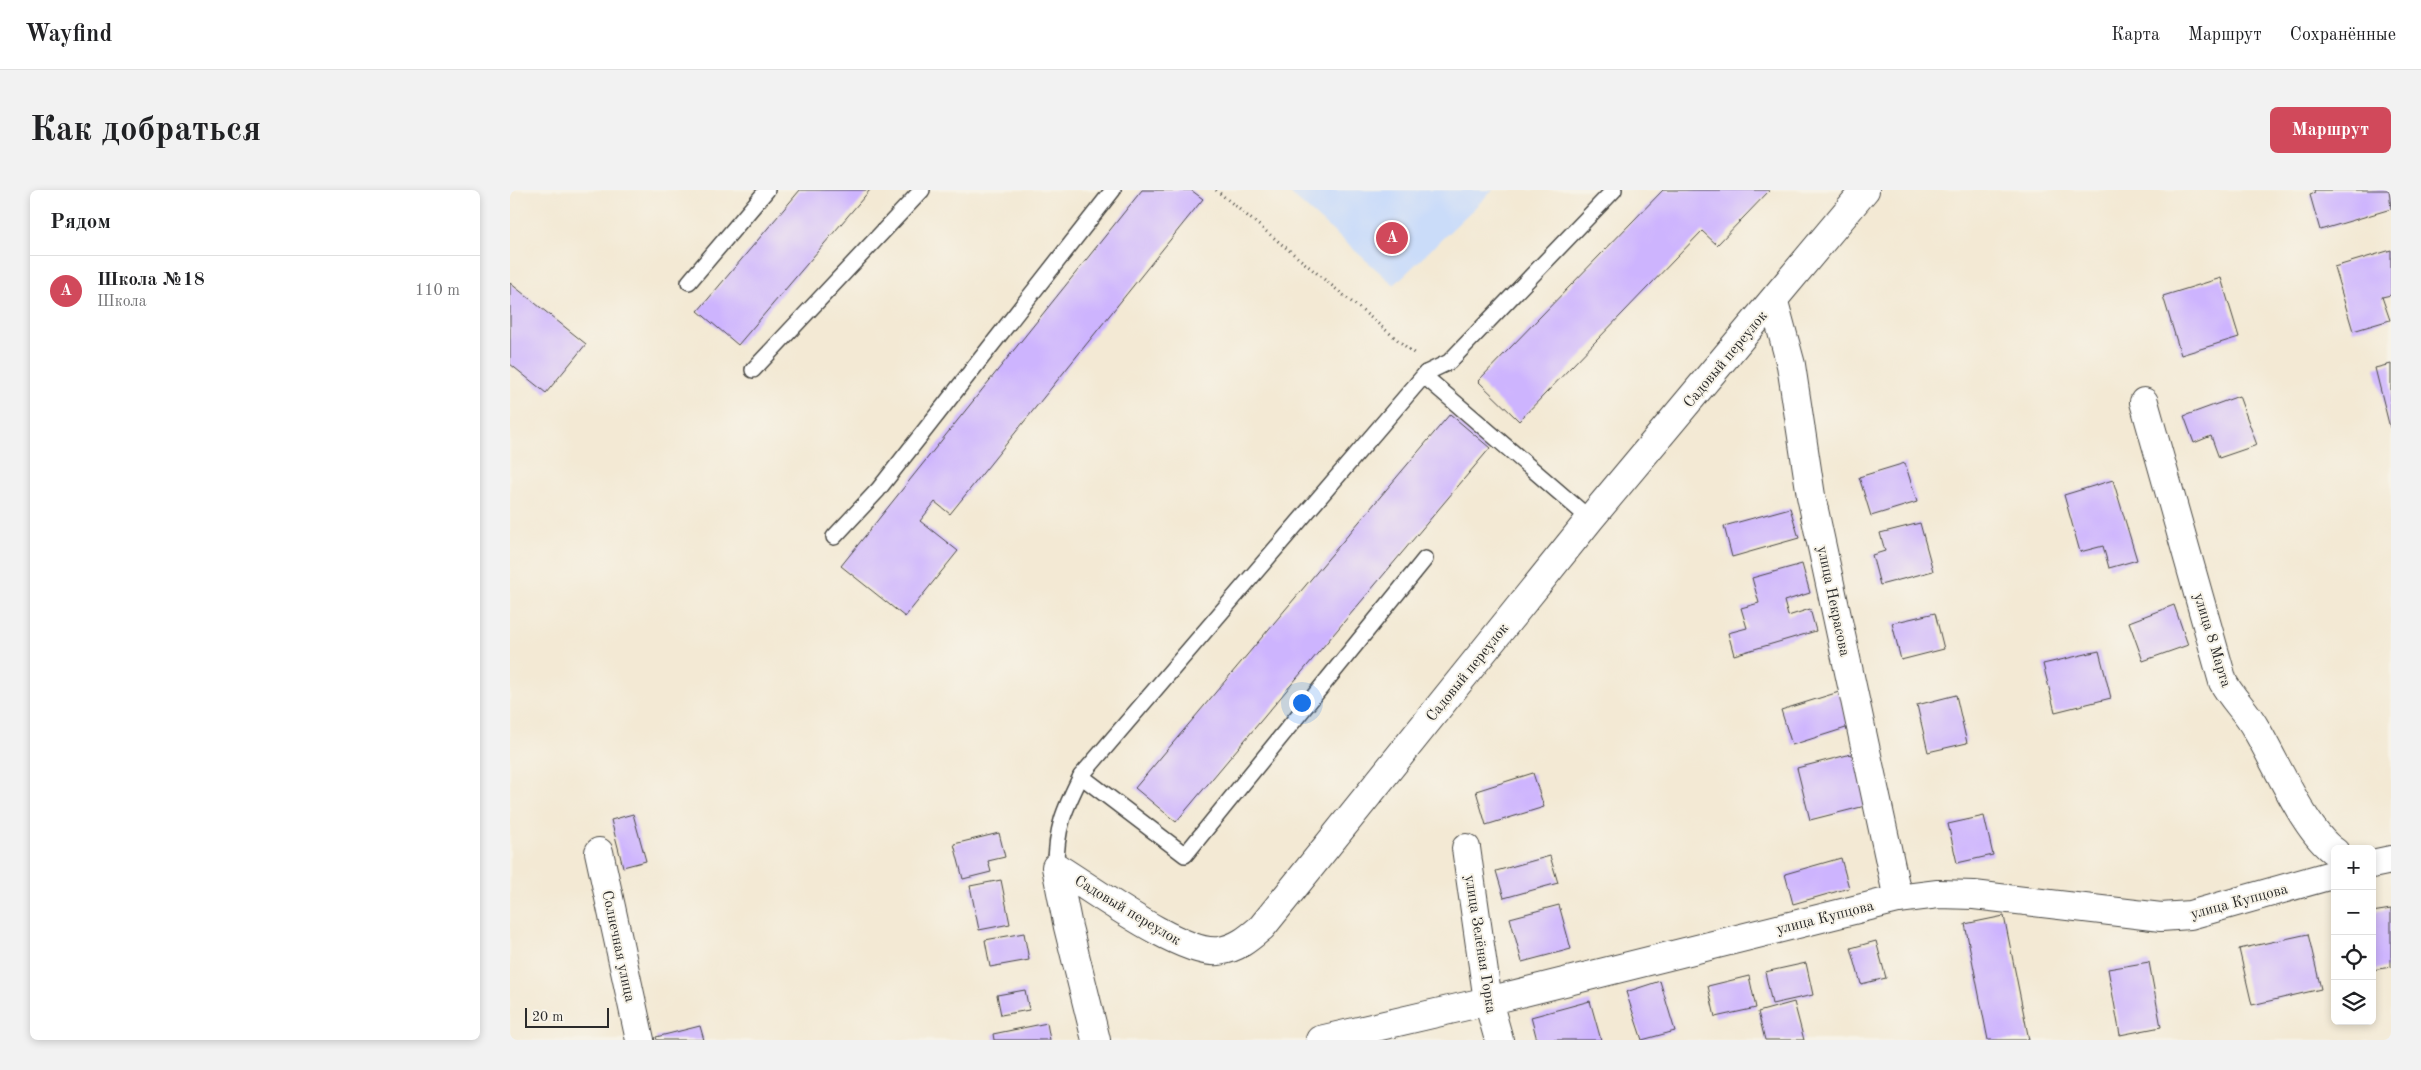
<!DOCTYPE html>
<html lang="ru">
<meta charset="utf-8">
<style>
:root{--surface:#fff;--page:#f2f2f2;--text:#202124;--muted:#757577;--line:#e0e0e0;--accent:#d1495b}
body{margin:0;font-family:"Old Standard TT",serif;background:var(--page);color:var(--text)}
.controls{position:absolute;right:15px;bottom:15px;display:grid;overflow:hidden;border-radius:8px;box-shadow:0 2px 8px #0003}
.controls button{width:45px;height:45px;display:grid;place-items:center;padding:0;border:0;border-bottom:1px solid var(--line);background:var(--surface);color:var(--text);font:25px sans-serif}
.scale{position:absolute;left:15px;bottom:12px;width:84px;box-sizing:border-box;padding-left:5px;border:2px solid #2b2b2b;border-top:0;font-size:14px;line-height:18px;white-space:nowrap;color:#2b2b2b;-webkit-text-stroke:4px #f7f3e8;paint-order:stroke}
.you{position:absolute;left:791px;top:512px;width:18px;height:18px;margin:-12px;border:4px solid #fff;border-radius:50%;background:#1a73e8;box-shadow:0 0 0 8px #1a73e833}
.badge{display:grid;place-items:center;width:32px;height:32px;border-radius:50%;background:var(--accent);color:#fff;font-size:16px;font-weight:700}
.pin{position:absolute;translate:-50% -50%;border:2px solid #fff;box-shadow:0 1px 5px #0006}
.list{margin:0;padding:0;list-style:none}
h2{display:flex;justify-content:space-between;align-items:center;height:65px;margin:0;padding:0 20px;font-size:21px}
h2 small{font-size:16px;font-weight:400;color:var(--muted)}
.list li{display:grid;grid-template-columns:32px 1fr auto;gap:15px;align-items:center;box-sizing:border-box;height:70px;padding:0 20px;border-top:1px solid var(--line)}
.list b{display:block;font-size:19px;white-space:nowrap}
.list p{margin:0;font-size:16px;white-space:nowrap;color:var(--muted)}
.list em{font-size:16px;font-style:normal;color:var(--muted)}
.icon{flex:none;width:28px;height:28px;fill:none;stroke:currentColor;stroke-width:2;stroke-linecap:round;stroke-linejoin:round}
.map{position:relative;flex:none;width:1881px;height:850px;overflow:hidden;border-radius:8px}
header{display:flex;align-items:center;gap:30px;box-sizing:border-box;height:70px;padding:0 25px;background:var(--surface);border-bottom:1px solid var(--line)}
header strong{font-size:24px}
nav{display:flex;gap:28px;margin-inline-start:auto;font-size:18px}
.intro{display:flex;align-items:center;justify-content:space-between;box-sizing:border-box;height:120px;padding:0 30px}
h1{margin:0;font-size:35px}
.button{padding:12px 22px;border-radius:8px;background:var(--accent);color:#fff;font-size:18px;font-weight:700}
main{display:flex;gap:30px;padding:0 30px}
aside{flex:1;background:var(--surface);border-radius:8px;box-shadow:0 2px 8px #0003}
.map>svg:first-child{display:block}
.built{fill:#cadcf9}
.building{fill:#cdb4fe}
.lines{fill:none;stroke-linecap:round;stroke-linejoin:round}
.lane-casing{stroke:#494844;stroke-width:18}
.street-casing{stroke:#494844;stroke-width:30}
.path{stroke:#494844;stroke-width:3;stroke-dasharray:1 4;stroke-linecap:butt}
.lane{stroke:#fff;stroke-width:15}
.street{stroke:#fff;stroke-width:28}
.labels{text-anchor:middle;stroke-width:4;stroke-linejoin:round;paint-order:stroke}
.street-label{font-size:15px;fill:#2b2b2b;stroke:#f7f3e8}
</style>
<header>
<strong>Wayfind</strong>
<nav><a>Карта</a><a>Маршрут</a><a>Сохранённые</a></nav>
</header>
<div class="intro"><h1>Как добраться</h1><a class="button">Маршрут</a></div>
<main>
<aside>
<h2>Рядом<small></small></h2>
<ul class="list">
<li><span class="badge">A</span><div><b>Школа №18</b><p>Школа</p></div><em>110 m</em></li>
</ul>
</aside>
<div class="map">
<svg width="1881" height="850" viewBox="0 0 1881 850">
<rect width="100%" height="100%" fill="#f7f3e8"/>
<filter id="ink" filterUnits="userSpaceOnUse"><feTurbulence type="fractalNoise" baseFrequency=".02" numOctaves="2"/><feDisplacementMap in="SourceGraphic" scale="10" xChannelSelector="R" yChannelSelector="G"/><feConvolveMatrix kernelMatrix="1 2 1 2 8 2 1 2 1" color-interpolation-filters="sRGB"/></filter>
<filter id="wash" filterUnits="userSpaceOnUse"><feTurbulence type="fractalNoise" baseFrequency=".0096" numOctaves="4" result="noise"/><feDisplacementMap in="SourceGraphic" scale="20" xChannelSelector="R" yChannelSelector="G"/><feGaussianBlur stdDeviation="1.12" result="paint"/><feColorMatrix in="noise" values="0 0 0 0 0 0 0 0 0 0 0 0 0 0 0 0 0 1.4 0 .05"/><feComposite in="paint" operator="in"/></filter>
<g filter="url(#wash)">
<rect width="100%" height="100%" fill="#f3e9d4"/>
<path class="built" d="M776,0h207l-99,95z"/>
<g id="blocks">
<g class="building">
<path d="M290,0h70l-132,155 -40,-34z"/>
<path d="M632,0h49l12,9 -253,315 -15,-12 -15,19 38,30 -53,66 -64,-51z"/>
<path d="M1153,0h107l-53,55 -15,-14 -183,190 -41,-40z"/>
<path d="M1804,0h75l2,19 -71,21 -10,-35 5,-2z"/>
<path d="M1881,60v45l-9,2 8,23 -37,11 -19,-64z"/>
<path d="M1711,88l18,59 -58,18 -18,-59z"/>
<path d="M0,93l76,61 -40,49 -36,-29z"/>
<path d="M1881,174v64h-1l-15,-60z"/>
<path d="M1729,206l18,49 -38,13 -8,-22 -17,7 -10,-27z"/>
<path d="M940,224l40,34 -314,374 -41,-34z"/>
<path d="M1395,273l12,39 -46,14 -12,-39z"/>
<path d="M1603,290l24,80 -28,8 -6,-22 -23,6 -16,-57z"/>
<path d="M1280,318l9,30 -67,19 -8,-31z"/>
<path d="M1410,333l13,48 -53,14 -8,-30 13,-4 -5,-18z"/>
<path d="M1292,374l8,29 -26,8 4,15 22,-7 6,22 -82,24 -6,-22 19,-5 -6,-20 18,-5 -7,-25z"/>
<path d="M1664,415l14,40 -45,16 -14,-39z"/>
<path d="M1425,423l9,36 -43,11 -9,-37z"/>
<path d="M1589,461l12,47 -56,14 -12,-48z"/>
<path d="M1329,502l10,35 -57,18 -11,-35z"/>
<path d="M1446,505l11,48 -39,9 -11,-47z"/>
<path d="M1345,563l14,52 -59,15 -13,-52z"/>
<path d="M1023,583l11,34 -58,18 -10,-34z"/>
<path d="M123,624l13,47 -23,6 -12,-47z"/>
<path d="M1474,626l9,39 -36,8 -9,-39z"/>
<path d="M489,643l6,24 -17,4 3,11 -28,7 -9,-35z"/>
<path d="M1040,666l8,27 -54,15 -8,-27z"/>
<path d="M1331,668l8,30 -56,16 -8,-30z"/>
<path d="M491,690l9,44 -31,6 -9,-44z"/>
<path d="M1049,715l12,44 -49,13 -12,-44z"/>
<path d="M1881,719v58l-19,3v-58z"/>
<path d="M1494,726l25,124h-41l-23,-116z"/>
<path d="M514,743l5,27 -39,7 -5,-27z"/>
<path d="M1798,744l13,55 -69,16 -13,-56z"/>
<path d="M1366,751l10,37 -25,6 -10,-36z"/>
<path d="M1639,772l12,65 -41,8 -12,-66z"/>
<path d="M1296,773l7,32 -41,9 -7,-32z"/>
<path d="M1239,786l7,32 -41,9 -7,-31z"/>
<path d="M1150,791l15,50 -33,9 -16,-48z"/>
<path d="M515,800l4,20 -28,5 -4,-20z"/>
<path d="M1080,811l11,39h-64l-6,-23z"/>
<path d="M1284,812l10,38h-39l-7,-28z"/>
<path d="M537,833l3,17h-56l-1,-6z"/>
<path d="M190,836l4,14h-47l-1,-3z"/>
</g>
</g>
</g>
<g filter="url(#ink)">
<use href="#blocks" fill-opacity="0" stroke="#494844" stroke-width="1"/>
<g class="lines">
<g class="lane-casing">
<g id="lane">
<path d="M179,92l78,-92"/>
<path d="M243,180l169,-180"/>
<path d="M1080,329l-160,-138 -4,-8 23,-11 165,-172"/>
<path d="M324,347l44,-47 235,-300"/>
<path d="M571,586l104,79 240,-296"/>
<path d="M546,677c0,-39 8,-57 25,-91l345,-403"/>
</g>
</g>
<g class="street-casing">
<g id="street">
<path d="M1264,112l17,63 20,131 87,403"/>
<path d="M1634,212l79,280c9,17 24,30 33,47 20,33 49,103 79,123"/>
<path d="M956,658l22,153 11,39"/>
<path d="M89,662l41,188"/>
<path d="M1862,674l19,-4"/>
<path d="M586,850l-28,-113 -12,-60c35,21 126,89 163,84 19,-3 30,-13 43,-24l328,-408 275,-329"/>
<path d="M810,850l168,-39 410,-102 40,-5 36,1 187,22 29,-2 145,-41"/>
</g>
</g>
<path class="path" d="M706,0l200,165"/>
<use href="#lane" class="lane"/>
<use href="#street" class="street"/>
</g>
</g>
<g class="labels">
<g class="street-label">
<text transform="translate(1215 169) rotate(-50)" y="5">Садовый переулок</text>
<text transform="translate(1324 411) rotate(78)" y="5">улица Некрасова</text>
<text transform="translate(1703 450) rotate(73)" y="5">улица 8 Марта</text>
<text transform="translate(957 482) rotate(-51)" y="5">Садовый переулок</text>
<text transform="translate(1729 711) rotate(-15)" y="5">улица Купцова</text>
<text transform="translate(618 720) rotate(31)" y="5">Садовый переулок</text>
<text transform="translate(1315 727) rotate(-14)" y="5">улица Купцова</text>
<text transform="translate(971 754) rotate(81)" y="5">улица Зелёная Горка</text>
<text transform="translate(109 756) rotate(78)" y="5">Солнечная улица</text>
</g>
</g>
</svg>
<div class="controls">
<button>+</button>
<button>−</button>
<button><svg class="icon" aria-label="locate" viewBox="0 0 24 24"><circle cx="12" cy="12" r="6"/><path d="M12 2v4M12 18v4M2 12h4M18 12h4"/></svg></button>
<button><svg class="icon" aria-label="layers" viewBox="0 0 24 24"><path d="M12 4l9 5-9 5-9-5zM3 14l9 5 9-5"/></svg></button>
</div>
<div class="scale">20 m</div>
<div class="you"></div>
<div class="pin badge" style="left:882px;top:48px">A</div>
</div>
</main>
